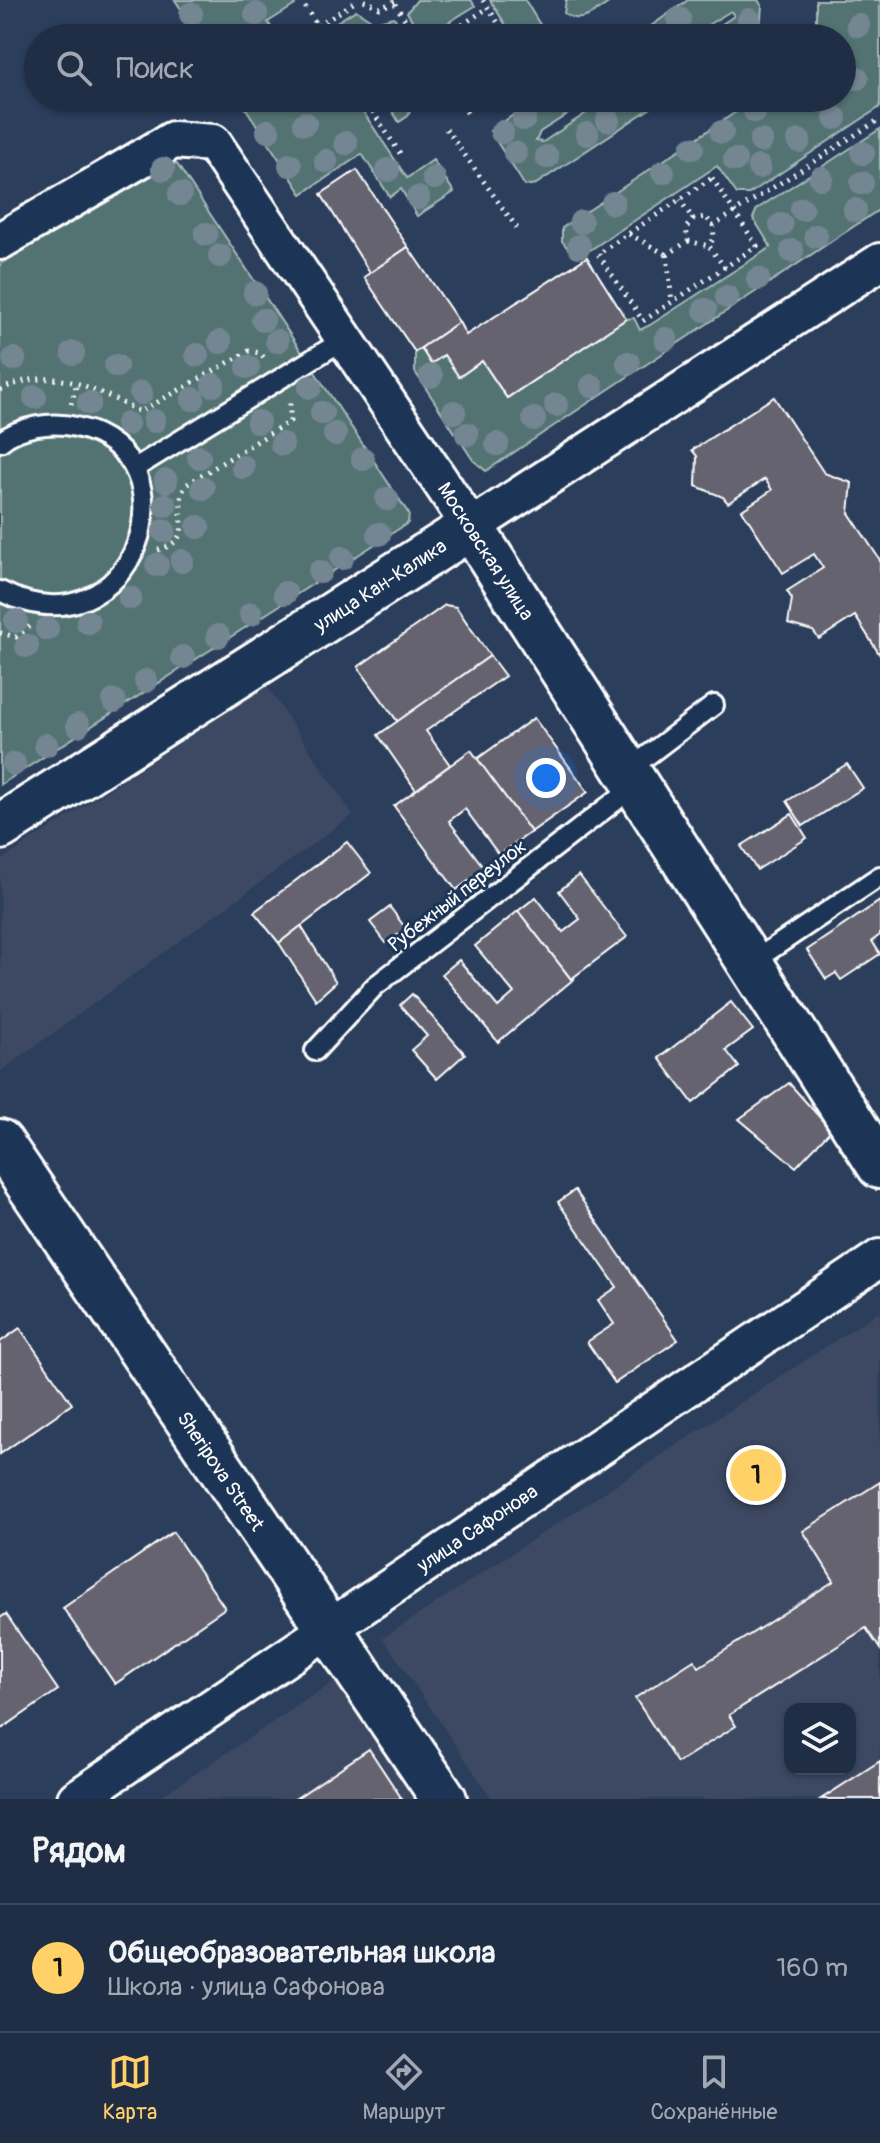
<!DOCTYPE html>
<html lang="ru">
<meta charset="utf-8">
<style>
:root{--surface:#202e45;--page:#2d3a50;--text:#f1f3f6;--muted:#a2a8b3;--line:#3d4a5e;--accent:#ffd166}
body{margin:0;font-family:Pangolin,sans-serif;background:var(--page);color:var(--text)}
.controls{position:absolute;right:24px;bottom:24px;display:grid;overflow:hidden;border-radius:16px;box-shadow:0 2px 6px #0004}
.controls button{width:72px;height:72px;display:grid;place-items:center;padding:0;border:0;border-bottom:2px solid var(--line);background:var(--surface);color:var(--text);font:40px sans-serif}
.you{position:absolute;left:546px;top:778px;width:28px;height:28px;margin:-20px;border:6px solid #fff;border-radius:50%;background:#1a73e8;box-shadow:0 0 0 12px #1a73e833}
.badge{display:grid;place-items:center;width:52px;height:52px;border-radius:50%;background:var(--accent);color:#111;font-size:26px;font-weight:700}
.pin{position:absolute;translate:-50% -50%;border:4px solid #fff;box-shadow:0 2px 8px #0006}
.list{margin:0;padding:0;list-style:none}
h2{display:flex;justify-content:space-between;align-items:center;height:104px;margin:0;padding:0 32px;font-size:34px}
h2 small{font-size:26px;font-weight:400;color:var(--muted)}
.list li{display:grid;grid-template-columns:52px 1fr auto;gap:24px;align-items:center;box-sizing:border-box;height:128px;padding:0 32px;border-top:2px solid var(--line)}
.list b{display:block;font-size:30px;white-space:nowrap}
.list p{margin:0;font-size:26px;white-space:nowrap;color:var(--muted)}
.list em{font-size:26px;font-style:normal;color:var(--muted)}
.icon{flex:none;width:44px;height:44px;fill:none;stroke:currentColor;stroke-width:2;stroke-linecap:round;stroke-linejoin:round}
.map{position:relative;flex:none;width:880px;height:1799px;overflow:hidden}
.search{position:absolute;background:var(--surface);box-shadow:0 2px 6px #0004;left:24px;right:24px;top:24px;height:88px;display:flex;align-items:center;gap:20px;box-sizing:border-box;padding:0 28px;border-radius:44px;color:var(--muted);font-size:30px}
.sheet{height:232px;background:var(--surface)}
nav{display:flex;justify-content:space-around;align-items:center;box-sizing:border-box;height:112px;border-top:2px solid var(--line);background:var(--surface);font-size:22px;color:var(--muted)}
nav a{display:grid;justify-items:center;gap:4px}
nav .on{color:var(--accent)}
.map>svg:first-child{display:block}
.built{fill:#3c4962;fill-rule:evenodd}
.green{fill:#527373;stroke:#a8b9b9;stroke-width:2}
.building{fill:#65646f;stroke:#fff;stroke-width:2}
.lines{fill:none;stroke-linecap:round;stroke-linejoin:round}
.service-casing{stroke:#fff;stroke-width:24}
.minor-casing{stroke:#fff;stroke-width:42}
.tertiary-casing{stroke:#fff;stroke-width:50}
.secondary-casing{stroke:#fff;stroke-width:50}
.path{stroke:#fff;stroke-width:5;stroke-dasharray:2 6;stroke-linecap:butt}
.service{stroke:#1d3557;stroke-width:18}
.minor{stroke:#1d3557;stroke-width:36}
.tertiary{stroke:#1d3557;stroke-width:44}
.secondary{stroke:#1d3557;stroke-width:44}
.tree{fill:#758693}
.labels{text-anchor:middle;stroke-width:6;stroke-linejoin:round;paint-order:stroke}
.street-label{font-size:20px;fill:#fff;stroke:#1d3557}
</style>
<div class="map">
<svg width="880" height="1799" viewBox="0 0 880 1799">
<rect width="100%" height="100%" fill="#2b3e5c"/>
<filter id="ink" filterUnits="userSpaceOnUse"><feTurbulence type="fractalNoise" baseFrequency=".0125" numOctaves="2"/><feDisplacementMap in="SourceGraphic" scale="16" xChannelSelector="R" yChannelSelector="G"/><feConvolveMatrix kernelMatrix="1 2 1 2 8 2 1 2 1" color-interpolation-filters="sRGB"/></filter>
<g filter="url(#ink)">
<g class="built">
<path d="M267,686l86,129 -352,256 -1,-210z"/>
<path d="M880,1311v488h-388l-109,-161zM790,1709h60v60h-60z"/>
<path d="M339,1678l81,121h-263z"/>
</g>
<g class="green">
<path d="M175,0h117l3,5 -27,17 10,16h-78z"/>
<path d="M417,0h54l4,6 -52,32 -16,-26z"/>
<path d="M490,0h35l23,38h-34z"/>
<path d="M566,0h47c-16,10 -31,27 -49,13z"/>
<path d="M688,0h70l4,6 -2,24 -7,8h-52l33,-22 -3,-5 -45,27h-52z"/>
<path d="M816,0h64v107l-131,87h-12l-20,-28 -133,88 -11,1 -11,-14v-13l195,-130h85v-60h-30l4,-11z"/>
<path d="M356,10l18,12 20,-5 12,21h-72l-7,-10z"/>
<path d="M239,98h115l53,80 26,-18 21,32 -37,24 -16,-27 -11,8 -28,-43 -60,40z"/>
<path d="M384,98h31l-7,18 -9,6z"/>
<path d="M538,98h55l-53,34 -4,9 7,1 66,-44 19,12 38,-12 -130,86 -11,2 -35,-55z"/>
<path d="M880,129v80l-394,262 -13,-11 -58,-88v-20l6,-4 10,15 13,-8 15,21 23,-15 25,37 119,-79 8,-1 6,12 10,-5 121,-78 -18,-29 4,-9z"/>
<path d="M166,161l11,3 232,350 -1,9 -408,262v-521z"/>
</g>
<g class="building">
<path d="M357,170l51,77 -38,26 -49,-79z"/>
<path d="M408,247l51,75 -44,30 -51,-75z"/>
<path d="M587,257l39,62 -119,79 -25,-37 -23,16 -15,-22 -13,9 -10,-16 38,-26 7,13z"/>
<path d="M774,397l50,76 28,10 -3,30 31,47v95l-25,-39 -36,23 -6,-8 -25,-7 4,-25 -5,-8 36,-23 -9,-14 -31,19 -41,-63 30,-20 -7,-11 -37,24 -5,-6 -27,-11 1,-30 -5,-6z"/>
<path d="M445,605l11,2 34,49 -92,66 -40,-55z"/>
<path d="M490,656l15,20 -79,55 24,34 -34,25 -38,-55z"/>
<path d="M534,718l54,74 -57,40 -54,-73z"/>
<path d="M471,750l60,82 -32,23 -34,-46 -16,12 36,48 -29,21 -62,-84z"/>
<path d="M847,764l16,24 -60,38 -16,-25z"/>
<path d="M792,814l15,24 -50,32 -16,-24z"/>
<path d="M347,842l24,31 -92,70 -25,-31z"/>
<path d="M579,875l48,62 -56,42 -53,-68 18,-14 27,35 17,-13 -21,-28z"/>
<path d="M880,901v34l-8,6 8,13 -39,26 -5,-7 -10,6 -19,-29z"/>
<path d="M390,907l16,22 -20,14 -16,-21z"/>
<path d="M518,911l53,68 4,-1 -77,64 -56,-68 17,-14 39,47 16,-14 -39,-47z"/>
<path d="M301,926l35,56 -20,18 -37,-57z"/>
<path d="M412,994l53,60 -28,25 -26,-29 16,-14 -27,-31z"/>
<path d="M731,1002l22,28 -27,20 13,17 -46,36 -34,-45z"/>
<path d="M789,1083l42,47 -35,37 -57,-48z"/>
<path d="M575,1190l103,150 -63,43 -28,-41 27,-18 -16,-24 19,-13 -59,-85z"/>
<path d="M20,1328l52,76 -72,50v-112z"/>
<path d="M880,1482v167l-14,-21 -137,87 7,11 -59,37 -42,-65 59,-38 5,7 135,-86 -31,-50z"/>
<path d="M173,1532l52,76 -110,76 -52,-76z"/>
<path d="M6,1614l52,76 -58,40v-112z"/>
<path d="M369,1749l33,50h-107z"/>
<path d="M880,1761v38h-59z"/>
</g>
<g class="lines">
<g class="service-casing">
<g id="service">
<path d="M0,442c19,-16 52,-21 76,-15 127,28 59,233 -76,164"/>
<path d="M135,468l210,-129"/>
<path d="M627,771l87,-66"/>
<path d="M749,964l131,-88"/>
<path d="M315,1051l60,-65 261,-201"/>
</g>
</g>
<g class="minor-casing">
<g id="minor">
<path d="M0,241l173,-101 40,3 258,384 409,-265"/>
<path d="M76,1799l804,-541"/>
</g>
</g>
<g class="tertiary-casing">
<path id="tertiary" d="M0,827l471,-300 409,639"/>
</g>
<g class="secondary-casing">
<path id="secondary" d="M0,1142l444,657"/>
</g>
<g class="path">
<path d="M301,0l24,38"/>
<path d="M364,0l16,8 19,-8"/>
<path d="M483,0l25,38"/>
<path d="M395,4l22,34"/>
<path d="M318,26l40,-26"/>
<path d="M442,38l46,-30"/>
<path d="M364,98l39,60"/>
<path d="M457,98l11,16"/>
<path d="M446,129l71,99"/>
<path d="M712,178l45,68 -114,75 -45,-67z"/>
<path d="M693,219l13,-2 7,9"/>
<path d="M629,234l38,21"/>
<path d="M688,241l21,5"/>
<path d="M667,255l21,-14 -2,-13 7,-9 -13,-19"/>
<path d="M667,255l5,47"/>
<path d="M725,268l-16,-22 5,-9 -1,-11 167,-107"/>
<path d="M0,390c55,-26 92,-2 140,22l109,-61 11,2 5,6"/>
<path d="M71,404l6,-21"/>
<path d="M158,550c42,-12 12,-40 28,-65l104,-64v-23"/>
<path d="M0,633l16,4 17,-13"/>
</g>
<use href="#service" class="service"/>
<use href="#minor" class="minor"/>
<use href="#tertiary" class="tertiary"/>
<use href="#secondary" class="secondary"/>
</g>
<g class="tree">
<circle cx="191" cy="14" r="12"/>
<circle cx="256" cy="14" r="12"/>
<circle cx="679" cy="19" r="12"/>
<circle cx="749" cy="20" r="12"/>
<circle cx="858" cy="25" r="12"/>
<circle cx="857" cy="78" r="12"/>
<circle cx="755" cy="111" r="12"/>
<circle cx="835" cy="118" r="12"/>
<circle cx="524" cy="119" r="12"/>
<circle cx="608" cy="120" r="12"/>
<circle cx="305" cy="123" r="12"/>
<circle cx="268" cy="131" r="12"/>
<circle cx="502" cy="132" r="12"/>
<circle cx="722" cy="132" r="12"/>
<circle cx="587" cy="134" r="12"/>
<circle cx="761" cy="141" r="12"/>
<circle cx="799" cy="141" r="12"/>
<circle cx="346" cy="143" r="12"/>
<circle cx="692" cy="148" r="12"/>
<circle cx="515" cy="153" r="12"/>
<circle cx="863" cy="153" r="12"/>
<circle cx="547" cy="157" r="12"/>
<circle cx="735" cy="160" r="12"/>
<circle cx="326" cy="161" r="12"/>
<circle cx="290" cy="165" r="12"/>
<circle cx="759" cy="167" r="12"/>
<circle cx="163" cy="169" r="12"/>
<circle cx="388" cy="170" r="12"/>
<circle cx="663" cy="172" r="12"/>
<circle cx="434" cy="178" r="12"/>
<circle cx="821" cy="178" r="12"/>
<circle cx="862" cy="183" r="12"/>
<circle cx="180" cy="194" r="12"/>
<circle cx="418" cy="198" r="12"/>
<circle cx="613" cy="203" r="12"/>
<circle cx="802" cy="209" r="12"/>
<circle cx="855" cy="210" r="12"/>
<circle cx="581" cy="222" r="12"/>
<circle cx="781" cy="225" r="12"/>
<circle cx="206" cy="234" r="12"/>
<circle cx="816" cy="236" r="12"/>
<circle cx="579" cy="246" r="12"/>
<circle cx="792" cy="251" r="12"/>
<circle cx="220" cy="256" r="12"/>
<circle cx="758" cy="279" r="12"/>
<circle cx="255" cy="293" r="12"/>
<circle cx="727" cy="297" r="12"/>
<circle cx="705" cy="310" r="12"/>
<circle cx="263" cy="320" r="12"/>
<circle cx="666" cy="339" r="12"/>
<circle cx="277" cy="341" r="12"/>
<circle cx="220" cy="342" r="12"/>
<circle cx="73" cy="353" r="12"/>
<circle cx="197" cy="355" r="12"/>
<circle cx="14" cy="359" r="12"/>
<circle cx="628" cy="363" r="12"/>
<circle cx="116" cy="366" r="12"/>
<circle cx="248" cy="367" r="12"/>
<circle cx="431" cy="376" r="12"/>
<circle cx="213" cy="385" r="12"/>
<circle cx="592" cy="386" r="12"/>
<circle cx="310" cy="387" r="12"/>
<circle cx="141" cy="393" r="12"/>
<circle cx="35" cy="397" r="12"/>
<circle cx="193" cy="399" r="12"/>
<circle cx="89" cy="403" r="12"/>
<circle cx="556" cy="405" r="12"/>
<circle cx="454" cy="412" r="12"/>
<circle cx="322" cy="413" r="12"/>
<circle cx="534" cy="419" r="12"/>
<circle cx="154" cy="421" r="12"/>
<circle cx="258" cy="422" r="12"/>
<circle cx="127" cy="424" r="12"/>
<circle cx="335" cy="434" r="12"/>
<circle cx="467" cy="434" r="12"/>
<circle cx="282" cy="444" r="12"/>
<circle cx="497" cy="444" r="12"/>
<circle cx="199" cy="457" r="12"/>
<circle cx="363" cy="459" r="12"/>
<circle cx="243" cy="467" r="12"/>
<circle cx="166" cy="481" r="12"/>
<circle cx="203" cy="488" r="12"/>
<circle cx="387" cy="499" r="12"/>
<circle cx="165" cy="505" r="12"/>
<circle cx="198" cy="527" r="12"/>
<circle cx="164" cy="531" r="12"/>
<circle cx="379" cy="534" r="12"/>
<circle cx="342" cy="558" r="12"/>
<circle cx="182" cy="561" r="12"/>
<circle cx="157" cy="565" r="12"/>
<circle cx="320" cy="572" r="12"/>
<circle cx="285" cy="593" r="12"/>
<circle cx="130" cy="598" r="12"/>
<circle cx="251" cy="614" r="12"/>
<circle cx="16" cy="621" r="12"/>
<circle cx="88" cy="622" r="12"/>
<circle cx="47" cy="629" r="12"/>
<circle cx="218" cy="636" r="12"/>
<circle cx="27" cy="646" r="12"/>
<circle cx="183" cy="657" r="12"/>
<circle cx="146" cy="681" r="12"/>
<circle cx="114" cy="701" r="12"/>
<circle cx="78" cy="725" r="12"/>
<circle cx="46" cy="745" r="12"/>
<circle cx="14" cy="764" r="12"/>
</g>
</g>
<g class="labels">
<g class="street-label">
<text transform="translate(486 551) rotate(57)" y="7">Московская улица</text>
<text transform="translate(380 585) rotate(-33)" y="7">улица Кан-Калика</text>
<text transform="translate(457 895) rotate(-38)" y="7">Рубежный переулок</text>
<text transform="translate(221 1471) rotate(56)" y="7">Sheripova Street</text>
<text transform="translate(477 1528) rotate(-34)" y="7">улица Сафонова</text>
</g>
</g>
</svg>
<div class="controls">
<button><svg class="icon" aria-label="layers" viewBox="0 0 24 24"><path d="M12 4l9 5-9 5-9-5zM3 14l9 5 9-5"/></svg></button>
</div>
<div class="you"></div>
<div class="pin badge" style="left:756px;top:1475px">1</div>
<div class="search"><svg class="icon" aria-label="search" viewBox="0 0 24 24"><circle cx="10" cy="10" r="6"/><path d="M15 15l6 6"/></svg>Поиск</div>
</div>
<section class="sheet">
<h2>Рядом<small></small></h2>
<ul class="list">
<li><span class="badge">1</span><div><b>Общеобразовательная школа</b><p>Школа · улица Сафонова</p></div><em>160 m</em></li>
</ul>
</section>
<nav>
<a class="on"><svg class="icon" aria-label="map" viewBox="0 0 24 24"><path d="M3 6l6-2 6 2 6-2v14l-6 2-6-2-6 2zM9 4v14M15 6v14"/></svg>Карта</a>
<a><svg class="icon" aria-label="directions" viewBox="0 0 24 24"><path d="M12 3l9 9-9 9-9-9zM9 14v-3h6M13 9l2 2-2 2"/></svg>Маршрут</a>
<a><svg class="icon" aria-label="saved" viewBox="0 0 24 24"><path d="M7 4h10v16l-5-4-5 4z"/></svg>Сохранённые</a>
</nav>
